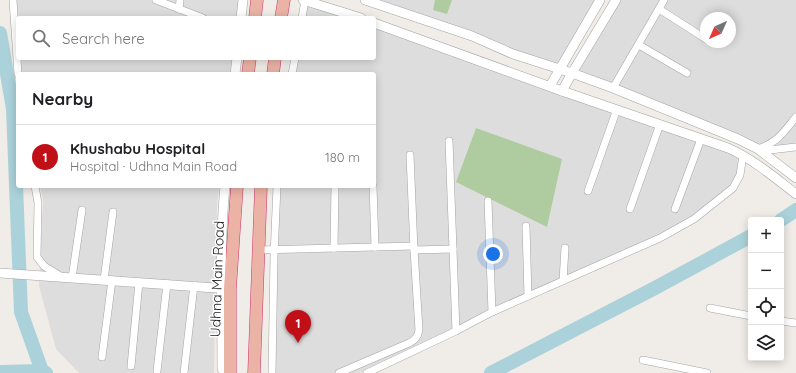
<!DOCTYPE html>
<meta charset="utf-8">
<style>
:root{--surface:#fff;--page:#f2f2f2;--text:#202124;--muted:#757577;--line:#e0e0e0;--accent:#c10f18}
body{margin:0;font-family:Quicksand,sans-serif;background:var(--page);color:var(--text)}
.controls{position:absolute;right:12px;bottom:12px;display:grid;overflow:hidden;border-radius:4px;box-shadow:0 2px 10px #0003}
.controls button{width:36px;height:36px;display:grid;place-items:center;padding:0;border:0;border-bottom:1px solid var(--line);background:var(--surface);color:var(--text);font:20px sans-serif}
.compass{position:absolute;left:700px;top:12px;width:36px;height:36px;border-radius:50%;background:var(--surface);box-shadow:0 2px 10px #0003;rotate:225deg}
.you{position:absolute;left:493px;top:254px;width:14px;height:14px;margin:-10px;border:3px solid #fff;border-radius:50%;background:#1a73e8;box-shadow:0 0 0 6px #1a73e833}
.badge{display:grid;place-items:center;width:26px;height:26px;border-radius:50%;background:var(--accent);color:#fff;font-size:13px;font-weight:700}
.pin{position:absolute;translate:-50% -33px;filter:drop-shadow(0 1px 2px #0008)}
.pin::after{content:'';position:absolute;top:21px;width:14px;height:12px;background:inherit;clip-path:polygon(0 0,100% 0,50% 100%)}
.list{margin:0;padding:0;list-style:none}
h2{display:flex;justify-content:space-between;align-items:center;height:52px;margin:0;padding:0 16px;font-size:17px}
h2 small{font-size:13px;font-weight:400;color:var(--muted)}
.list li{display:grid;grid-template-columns:26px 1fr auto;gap:12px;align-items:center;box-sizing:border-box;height:64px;padding:0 16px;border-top:1px solid var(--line)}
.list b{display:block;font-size:15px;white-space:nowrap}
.list p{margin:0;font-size:13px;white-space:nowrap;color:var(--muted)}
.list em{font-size:13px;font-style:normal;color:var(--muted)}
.icon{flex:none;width:22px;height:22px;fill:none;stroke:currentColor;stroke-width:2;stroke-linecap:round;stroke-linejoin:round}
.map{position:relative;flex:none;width:796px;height:373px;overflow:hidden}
.search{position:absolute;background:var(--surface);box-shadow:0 2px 10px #0003;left:16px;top:16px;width:360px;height:44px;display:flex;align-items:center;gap:10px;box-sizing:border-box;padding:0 14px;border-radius:4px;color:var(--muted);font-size:15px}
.panel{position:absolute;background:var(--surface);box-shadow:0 2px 10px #0003;left:16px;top:72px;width:360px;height:116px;border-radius:4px}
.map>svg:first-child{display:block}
.residential{fill:#dedddd;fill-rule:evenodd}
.forest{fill:#aecc9f}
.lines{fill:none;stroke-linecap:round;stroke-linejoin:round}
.river{stroke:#abd2da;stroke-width:14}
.minor-casing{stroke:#a4a4a4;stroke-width:8}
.tertiary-casing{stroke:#a4a4a4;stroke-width:10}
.trunk-casing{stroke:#cf3371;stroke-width:13}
.minor{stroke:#fff;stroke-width:7}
.tertiary{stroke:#fff;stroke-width:9}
.trunk{stroke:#ebb2a6;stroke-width:12}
.labels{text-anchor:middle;stroke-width:3;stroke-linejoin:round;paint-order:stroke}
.street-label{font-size:14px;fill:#202020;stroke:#fff}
</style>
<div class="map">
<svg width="796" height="373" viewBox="0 0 796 373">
<rect width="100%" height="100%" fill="#f0ece7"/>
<g class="residential">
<path d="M16,0h224l-2,18h-220v16z"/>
<path d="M371,0h225l-38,66z"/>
<path d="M619,0h177v151l-30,1 -190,-81zM706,18h24v24h-24z"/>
<path d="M305,2l49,16h-51z"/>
<path d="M374,25l366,131 -2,20 -7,11 -39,31 -34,18 -298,137h-86l5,-187h95v-112h-81l3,-16h78z"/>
<path d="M20,58h213l-2,16h-210z"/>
<path d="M40,186h179l-2,19 -3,168h-135l-23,-24 -17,-63 4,-86z"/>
</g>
<g class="forest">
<path d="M435,0h17l-5,14 -14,-4z"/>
<path d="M476,128l86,31 -15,68 -91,-45z"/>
</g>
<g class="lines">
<g class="river">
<path d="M0,33l13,76 8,203 21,59 4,2"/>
<path d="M781,220l15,-10"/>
<path d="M0,372l42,-1"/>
<path d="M491,373l164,-85 96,-52"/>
</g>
<g class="minor-casing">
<g id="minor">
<path d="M13,0l5,74"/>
<path d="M156,0l47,18"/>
<path d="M179,9l1,-9"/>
<path d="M659,9l47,30"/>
<path d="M302,18l3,-18"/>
<path d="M639,45l48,28"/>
<path d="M292,74l3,-16"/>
<path d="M613,88l51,-88"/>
<path d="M449,141l7,190"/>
<path d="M758,149c20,-7 25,-16 38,-32"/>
<path d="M761,151l35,-4"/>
<path d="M35,186l3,17 -1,54 7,9 18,11"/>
<path d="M373,186l2,61"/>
<path d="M588,191l29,-82"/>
<path d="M488,201l4,111"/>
<path d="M630,209l30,-85"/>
<path d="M675,209l26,-70"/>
<path d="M526,226l2,70"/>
<path d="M334,248l1,-62"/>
<path d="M259,250l155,-4"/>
<path d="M414,250l39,-1"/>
<path d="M72,278l10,-68"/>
<path d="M104,280l9,-68"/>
<path d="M563,281l2,-33"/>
<path d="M710,308l41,8"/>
<path d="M781,321l15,2"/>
<path d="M102,357l10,-77"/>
<path d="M643,360l64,13"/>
<path d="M131,366l8,-84"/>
<path d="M157,371l10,-87"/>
<path d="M184,373l10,-88"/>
<path d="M272,373l2,-117 3,-70"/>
<path d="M339,373l70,-30c6,-3 9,-6 10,-13l-5,-80 -4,-95"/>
<path d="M367,373l89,-42 36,-19 168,-74 34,-19 39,-31 7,-13 3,-20"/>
</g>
</g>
<g class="tertiary-casing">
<g id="tertiary">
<path d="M303,0l58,18"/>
<path d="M365,0l107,36 41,18 59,19 41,15 125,51 20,10 38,29"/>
<path d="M241,18l2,-18"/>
<path d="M374,23l188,68 166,57c25,11 46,29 68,46"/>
<path d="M235,74l2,-16"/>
<path d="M550,86l50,-86"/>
<path d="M562,91l10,-18 44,-73"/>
<path d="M225,186c-6,61 -3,122 -3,183l4,4"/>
<path d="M0,273l230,16"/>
</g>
</g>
<g class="trunk-casing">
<g id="trunk">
<path d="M255,18l2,-18"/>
<path d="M281,18l3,-18"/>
<path d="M248,74l2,-16"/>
<path d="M273,74l2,-16"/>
<path d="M230,373v-84l7,-103"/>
<path d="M254,373l7,-187"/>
</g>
</g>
<use href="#minor" class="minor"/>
<use href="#tertiary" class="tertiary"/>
<use href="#trunk" class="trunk"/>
</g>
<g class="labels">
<g class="street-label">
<text transform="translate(217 279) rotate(-88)" y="5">Udhna Main Road</text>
</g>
</g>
</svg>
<div class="controls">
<button>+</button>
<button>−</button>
<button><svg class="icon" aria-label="locate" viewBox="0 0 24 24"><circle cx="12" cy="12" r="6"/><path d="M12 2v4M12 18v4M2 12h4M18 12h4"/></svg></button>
<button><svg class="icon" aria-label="layers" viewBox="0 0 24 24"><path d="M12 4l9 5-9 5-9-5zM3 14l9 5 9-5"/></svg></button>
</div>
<svg class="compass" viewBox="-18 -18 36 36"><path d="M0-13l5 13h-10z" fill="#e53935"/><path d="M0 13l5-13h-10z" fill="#757577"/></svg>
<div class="you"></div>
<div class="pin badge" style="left:298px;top:343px">1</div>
<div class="search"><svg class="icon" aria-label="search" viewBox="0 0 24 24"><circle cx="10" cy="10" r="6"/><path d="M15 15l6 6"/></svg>Search here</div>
<section class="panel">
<h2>Nearby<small></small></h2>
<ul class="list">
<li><span class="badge">1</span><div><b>Khushabu Hospital</b><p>Hospital · Udhna Main Road</p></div><em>180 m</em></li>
</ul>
</section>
</div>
